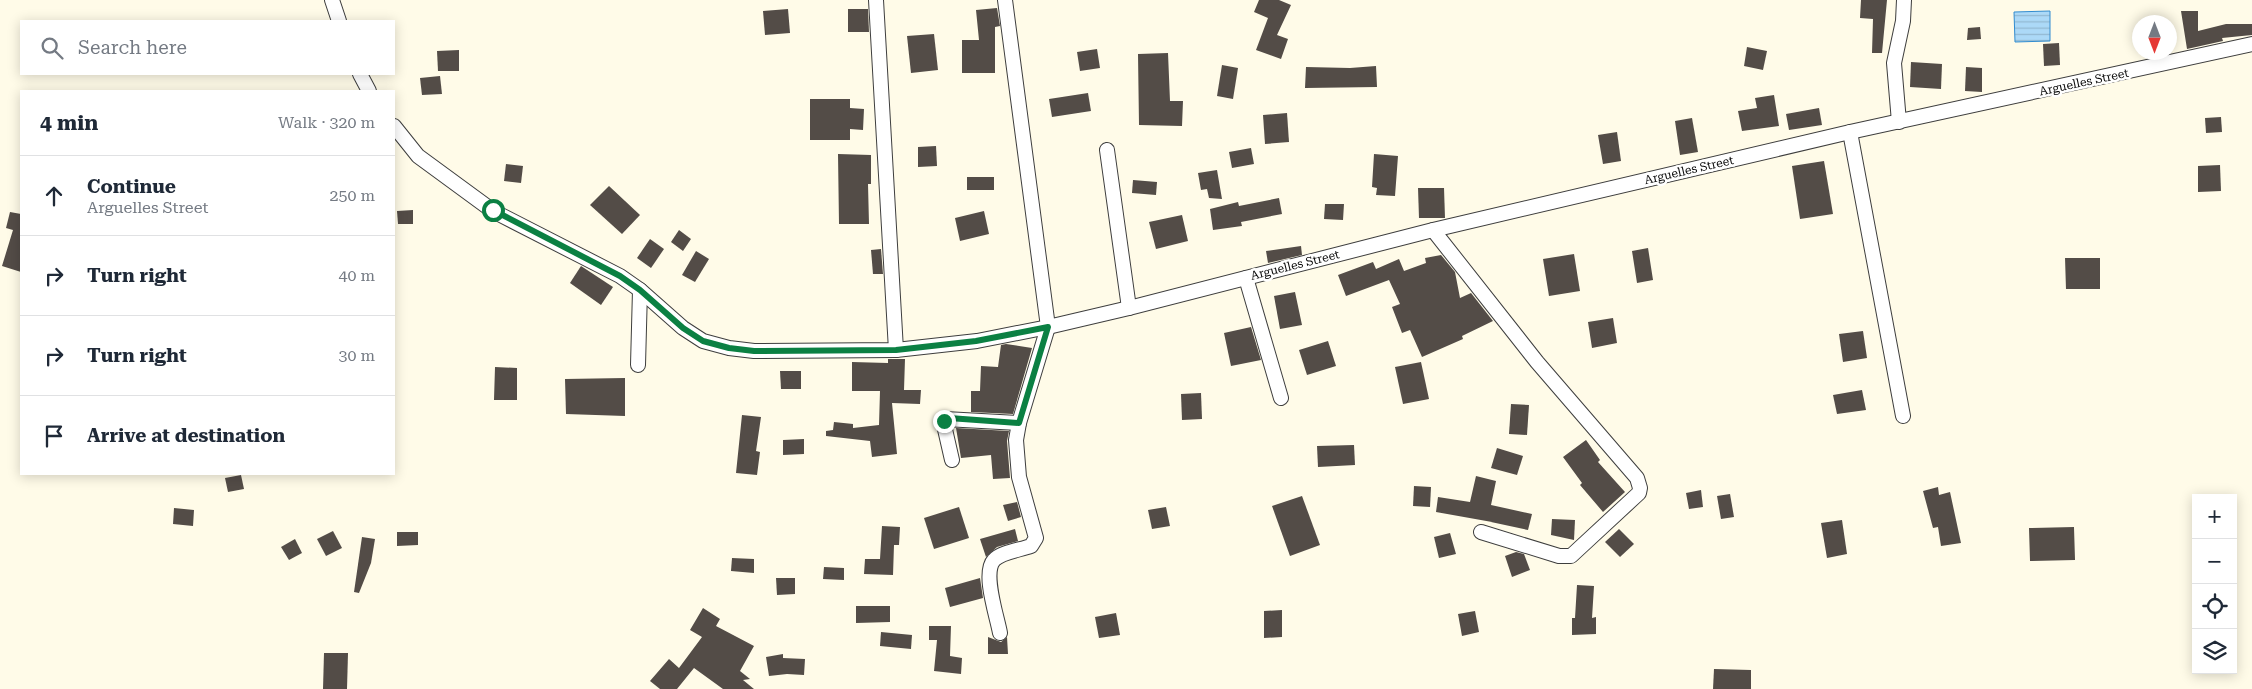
<!DOCTYPE html>
<meta charset="utf-8">
<style>
:root{--surface:#fff;--page:#f2f2f3;--text:#1f2937;--muted:#747a83;--line:#e0e1e3}
body{margin:0;font-family:"Roboto Serif",serif;background:var(--page);color:var(--text)}
.controls{position:absolute;right:15px;bottom:15px;display:grid;overflow:hidden;border-radius:0px;box-shadow:0 2px 12px #0003}
.controls button{width:45px;height:45px;display:grid;place-items:center;padding:0;border:0;border-bottom:1px solid var(--line);background:var(--surface);color:var(--text);font:25px sans-serif}
.compass{position:absolute;left:2132px;top:15px;width:45px;height:45px;border-radius:50%;background:var(--surface);box-shadow:0 2px 12px #0003;rotate:180deg}
.stop{position:absolute;width:15px;height:15px;margin:-11px;border:4px solid #0b8043;border-radius:50%;background:#fff}
.stop.end{background:#0b8043;border-color:#fff;box-shadow:0 1px 5px #0008}
.list{margin:0;padding:0;list-style:none}
h2{display:flex;justify-content:space-between;align-items:center;height:65px;margin:0;padding:0 20px;font-size:21px}
h2 small{font-size:16px;font-weight:400;color:var(--muted)}
.list li{display:grid;grid-template-columns:32px 1fr auto;gap:15px;align-items:center;box-sizing:border-box;height:80px;padding:0 20px;border-top:1px solid var(--line)}
.list b{display:block;font-size:19px;white-space:nowrap}
.list p{margin:0;font-size:16px;white-space:nowrap;color:var(--muted)}
.list em{font-size:16px;font-style:normal;color:var(--muted)}
.icon{flex:none;width:28px;height:28px;fill:none;stroke:currentColor;stroke-width:2;stroke-linecap:round;stroke-linejoin:round}
.map{position:relative;flex:none;width:2252px;height:689px;overflow:hidden}
.search{position:absolute;background:var(--surface);box-shadow:0 2px 12px #0003;left:20px;top:20px;width:375px;height:55px;display:flex;align-items:center;gap:12px;box-sizing:border-box;padding:0 18px;border-radius:0px;color:var(--muted);font-size:19px}
.panel{position:absolute;background:var(--surface);box-shadow:0 2px 12px #0003;left:20px;top:90px;width:375px;height:385px;border-radius:0px}
.map>svg:first-child{display:block}
.water{fill:url(#water-rules);stroke:#328ccf}
.building{fill:#534c47}
.lines{fill:none;stroke-linecap:round;stroke-linejoin:round}
.street-casing{stroke:#3e3e3e;stroke-width:16}
.street{stroke:#fff;stroke-width:14}
.route{stroke:#0b8043;stroke-width:6}
.labels{text-anchor:middle;stroke-width:5;stroke-linejoin:round;paint-order:stroke}
.street-label{font-size:12px;fill:#0b0b0b;stroke:#fff}
</style>
<div class="map">
<svg width="2252" height="689" viewBox="0 0 2252 689">
<defs>
<pattern id="water-rules" width="6" height="5" patternUnits="userSpaceOnUse" patternTransform="scale(1.25)"><rect width="6" height="5" fill="#acd9f7"/><path d="M0 2.5h6" fill="none" stroke="#93b9d2"/></pattern>
</defs>
<rect width="100%" height="100%" fill="#fffbe8"/>
<path class="water" d="M2050,11v30l-35,1 -1,-30z"/>
<g class="building">
<path d="M1259,0h20l12,5 -14,30 11,4 -7,20 -25,-9 12,-32 -14,-6z"/>
<path d="M1861,0h26l-5,53h-10l1,-34 -13,-1z"/>
<path d="M997,8l3,18 -5,1v46h-33v-33h17l-3,-30z"/>
<path d="M788,9l2,24 -25,2 -2,-24z"/>
<path d="M848,9h20l1,23h-21z"/>
<path d="M2181,11h17v20l28,-7h26v11l-30,3 1,3 -36,8z"/>
<path d="M1980,27l1,12 -14,1 1,-12z"/>
<path d="M934,34l4,36 -27,3 -4,-37z"/>
<path d="M2059,43l1,22 -16,1 -1,-22z"/>
<path d="M1747,47l20,4 -4,19 -19,-4z"/>
<path d="M1097,49l3,19 -20,3 -3,-19z"/>
<path d="M459,50v21h-21l-1,-20z"/>
<path d="M1168,53l2,48h13l-1,25 -43,-1 -1,-71z"/>
<path d="M1911,62l31,2 -1,25 -31,-2z"/>
<path d="M1222,65l16,3 -5,31 -16,-3z"/>
<path d="M1376,66l1,21 -72,1 1,-21 44,1z"/>
<path d="M1966,67l16,1v24l-17,-1z"/>
<path d="M440,76l2,18 -20,1 -2,-17z"/>
<path d="M1088,93l3,18 -39,6 -3,-18z"/>
<path d="M1774,95l5,31 -37,5 -4,-20 19,-3 -2,-10z"/>
<path d="M810,99h40v9l14,1 -1,21 -13,-1v11h-40z"/>
<path d="M1819,108l3,17 -33,5 -3,-16z"/>
<path d="M1287,113l2,29 -24,2 -2,-29z"/>
<path d="M2221,117l1,15 -16,1 -1,-15z"/>
<path d="M1692,118l6,34 -18,3 -5,-34z"/>
<path d="M1617,132l4,29 -18,3 -5,-29z"/>
<path d="M936,146l1,20 -19,1v-20z"/>
<path d="M1251,148l3,16 -22,4 -3,-16z"/>
<path d="M838,154l33,1v29h-3l1,40h-30z"/>
<path d="M1374,154l24,2 -3,40 -19,-1 1,-7 -5,-1z"/>
<path d="M1824,161l9,53 -33,5 -8,-53z"/>
<path d="M506,164l17,2 -2,17 -17,-2z"/>
<path d="M2220,165l1,26 -23,1v-26z"/>
<path d="M1217,170l5,29 -13,-1 -2,-9 -6,1 -3,-17z"/>
<rect x="967" y="177" width="27" height="13"/>
<path d="M1133,180l24,2 -1,13 -24,-2z"/>
<path d="M609,186l31,29 -18,19 -32,-29z"/>
<path d="M1418,188h26l1,30h-26z"/>
<path d="M1279,198l3,16 -41,8 1,4 -29,4 -3,-21 28,-7 1,4z"/>
<path d="M1325,204h19l-1,16 -19,-1z"/>
<path d="M413,210v14h-15l-1,-13z"/>
<path d="M984,211l5,23 -29,7 -5,-23z"/>
<path d="M10,212l11,2v58l-19,-6 11,-36 -7,-2z"/>
<path d="M1182,215l6,26 -32,8 -7,-27z"/>
<path d="M679,230l12,9 -8,12 -12,-9z"/>
<path d="M650,239l14,10 -13,19 -14,-10z"/>
<path d="M1301,246l1,9 -34,8 -2,-12z"/>
<path d="M1648,248l5,32 -16,3 -5,-32z"/>
<path d="M881,249l2,25h-10l-2,-24z"/>
<path d="M696,251l13,8 -14,23 -13,-7z"/>
<path d="M1574,254l6,37 -31,5 -6,-37z"/>
<path d="M1441,255l14,17 5,26 11,-5 22,28 -31,15 1,3 -41,18 -12,-27 -8,3 -10,-26 8,-3 -11,-24 -43,16 -8,-21 35,-13 3,7 23,-10 5,12 22,-8 -1,-5z"/>
<path d="M2065,258h35v31h-34z"/>
<path d="M581,266l32,21 -12,18 -31,-22z"/>
<path d="M1295,292l7,33 -22,4 -6,-33z"/>
<path d="M1613,318l4,25 -25,5 -4,-26z"/>
<path d="M1251,327l10,33 -30,6 -7,-33z"/>
<path d="M1863,331l4,27 -24,4 -4,-28z"/>
<path d="M1328,341l8,25 -29,9 -8,-25z"/>
<path d="M1006,344l26,4 -19,66 -42,-2v-21h9l1,-25 17,1 3,-22z"/>
<path d="M888,359h17l-1,31h17l-1,14 -28,-1 5,51 -25,3 -2,-16 -44,-5v-5l7,-1 1,-8 19,2v4l26,-3 1,-34h-28v-29l36,1z"/>
<path d="M1421,362l8,37 -26,5 -8,-37z"/>
<path d="M495,367l22,1v32h-23z"/>
<path d="M780,371h21v18h-20z"/>
<path d="M625,378v38l-59,-2 -1,-35z"/>
<path d="M1862,390l4,20 -29,4 -4,-19z"/>
<path d="M1201,393l1,26 -20,1 -1,-26z"/>
<path d="M1511,404l18,1 -2,30 -18,-1z"/>
<path d="M742,415l19,2 -5,34 4,1 -3,23 -21,-2z"/>
<path d="M956,428l53,3 -2,10 3,37 -17,1 -2,-24 -30,3z"/>
<path d="M804,439v15l-21,1v-15z"/>
<path d="M1586,440l14,20 -2,2 27,30 -22,20 -23,-27 2,-2 -19,-26z"/>
<path d="M1354,445l1,20 -37,2 -1,-21z"/>
<path d="M1497,448l26,8 -6,19 -26,-7z"/>
<path d="M241,475l3,14 -16,3 -3,-14z"/>
<path d="M1476,476l20,5 -5,24 41,9 -4,16 -37,-8h1l-56,-10 2,-15 32,5z"/>
<path d="M1414,486l17,1 -1,20 -17,-1z"/>
<path d="M1938,487l1,8 11,-3 11,51 -20,3 -3,-19 -5,1 -10,-37z"/>
<path d="M1701,490l2,17 -14,2 -3,-16z"/>
<path d="M1730,494l4,23 -13,2 -4,-23z"/>
<path d="M1302,496l18,49 -30,11 -18,-50z"/>
<path d="M1017,502l4,15 -13,4 -5,-16z"/>
<path d="M959,507l10,31 -35,11 -10,-31z"/>
<path d="M1166,507l4,19 -18,3 -4,-19z"/>
<path d="M174,508l20,2 -1,16 -20,-2z"/>
<path d="M1552,519l23,1 -1,20 -23,-5z"/>
<path d="M1842,520l5,34 -20,4 -6,-35z"/>
<path d="M882,526l18,1 -1,18h-5l-1,30 -29,-1 1,-15h15z"/>
<path d="M2074,527l1,33 -45,1 -1,-33z"/>
<path d="M1015,529l3,12 -21,6 -11,10 -6,-18z"/>
<path d="M1619,529l15,15 -14,13 -15,-15z"/>
<path d="M333,531l9,17 -16,8 -9,-17z"/>
<path d="M397,532h21v13l-21,1z"/>
<path d="M1450,533l6,21 -17,4 -5,-21z"/>
<path d="M362,537l13,2 -4,24 -12,30 -5,-1z"/>
<path d="M295,539l7,14 -13,7 -8,-13z"/>
<path d="M1516,552l8,2 6,16 -18,7 -7,-21z"/>
<path d="M732,558l22,1v14l-23,-2z"/>
<path d="M824,567l20,1v12l-21,-1z"/>
<path d="M776,578h19v16l-18,1z"/>
<path d="M980,578l3,20 -33,9 -5,-19z"/>
<path d="M1577,585l17,1 -2,32 4,-1v17l-24,1v-17h3z"/>
<path d="M856,606h34v16l-34,1z"/>
<path d="M703,608l17,11 -4,7 38,20 -14,25 10,8 -7,1 11,9h-31l-29,-21 -17,21h-17l-10,-8 19,-22 10,9 23,-31 -12,-7z"/>
<path d="M1282,610v27l-18,1v-27z"/>
<path d="M1475,611l4,21 -17,4 -4,-22z"/>
<path d="M1116,613l4,22 -21,3 -4,-21z"/>
<path d="M929,626h22l-1,30 12,2 -1,16 -27,-3 3,-31h-8z"/>
<path d="M881,632l31,3 -1,14 -31,-3z"/>
<path d="M988,637l13,5 6,-5 1,17h-20z"/>
<path d="M324,653h24l-1,36h-24z"/>
<path d="M783,654v4l22,1 -1,16 -17,-1 -18,2 -3,-19z"/>
<path d="M1714,669l37,1v19h-38z"/>
</g>
<g class="lines">
<g class="street-casing">
<g id="street">
<path d="M332,0l7,21"/>
<path d="M876,0l20,350"/>
<path d="M360,74l9,17"/>
<path d="M1899,122l-5,-59 9,-42 1,-21"/>
<path d="M394,126l24,30 75,55 127,65 20,14 43,38 20,13 26,7 25,3 142,-1 81,-9 71,-14 81,-19 304,-78 417,-98 402,-88"/>
<path d="M1850,132l53,284"/>
<path d="M1107,150l22,158"/>
<path d="M1433,230l104,132 100,116 3,10 -1,5 -68,63h-12l-78,-24"/>
<path d="M1246,278l35,120"/>
<path d="M638,365l2,-75"/>
<path d="M952,460l-8,-35 1,-6 74,4"/>
<path d="M1000,633c-3,-17 -18,-60 -6,-73 7,-8 26,-10 37,-14l5,-8 -17,-61 -3,-37 3,-17 29,-96 -43,-327"/>
</g>
</g>
<use href="#street" class="street"/>
</g>
<g class="lines">
<path class="route" d="M493,210l127,66 20,14 43,38 20,13 26,7 25,3 142,-1 80,-9 72,-14 -29,96 -70,-5 -5,3"/>
</g>
<g class="labels">
<g class="street-label">
<text transform="translate(2084 82) rotate(-12)" y="4">Arguelles Street</text>
<text transform="translate(1689 170) rotate(-13)" y="4">Arguelles Street</text>
<text transform="translate(1295 265) rotate(-14)" y="4">Arguelles Street</text>
</g>
</g>
</svg>
<div class="controls">
<button>+</button>
<button>−</button>
<button><svg class="icon" aria-label="locate" viewBox="0 0 24 24"><circle cx="12" cy="12" r="6"/><path d="M12 2v4M12 18v4M2 12h4M18 12h4"/></svg></button>
<button><svg class="icon" aria-label="layers" viewBox="0 0 24 24"><path d="M12 4l9 5-9 5-9-5zM3 14l9 5 9-5"/></svg></button>
</div>
<svg class="compass" viewBox="-18 -18 36 36"><path d="M0-13l5 13h-10z" fill="#e53935"/><path d="M0 13l5-13h-10z" fill="#747a83"/></svg>
<div class="stop" style="left:493px;top:210px"></div>
<div class="stop end" style="left:944px;top:421px"></div>
<div class="search"><svg class="icon" aria-label="search" viewBox="0 0 24 24"><circle cx="10" cy="10" r="6"/><path d="M15 15l6 6"/></svg>Search here</div>
<section class="panel">
<h2>4 min<small>Walk · 320 m</small></h2>
<ul class="list">
<li><svg class="icon" aria-label="ahead" viewBox="0 0 24 24"><path d="M12 20V5M6 11l6-6 6 6"/></svg><div><b>Continue</b><p>Arguelles Street</p></div><em>250 m</em></li>
<li><svg class="icon" aria-label="right" viewBox="0 0 24 24"><path d="M7 20v-9h11M14 6l5 5-5 5"/></svg><div><b>Turn right</b></div><em>40 m</em></li>
<li><svg class="icon" aria-label="right" viewBox="0 0 24 24"><path d="M7 20v-9h11M14 6l5 5-5 5"/></svg><div><b>Turn right</b></div><em>30 m</em></li>
<li><svg class="icon" aria-label="arrive" viewBox="0 0 24 24"><path d="M6 21V4h12l-3 4 3 4H6"/></svg><div><b>Arrive at destination</b></div></li>
</ul>
</section>
</div>
